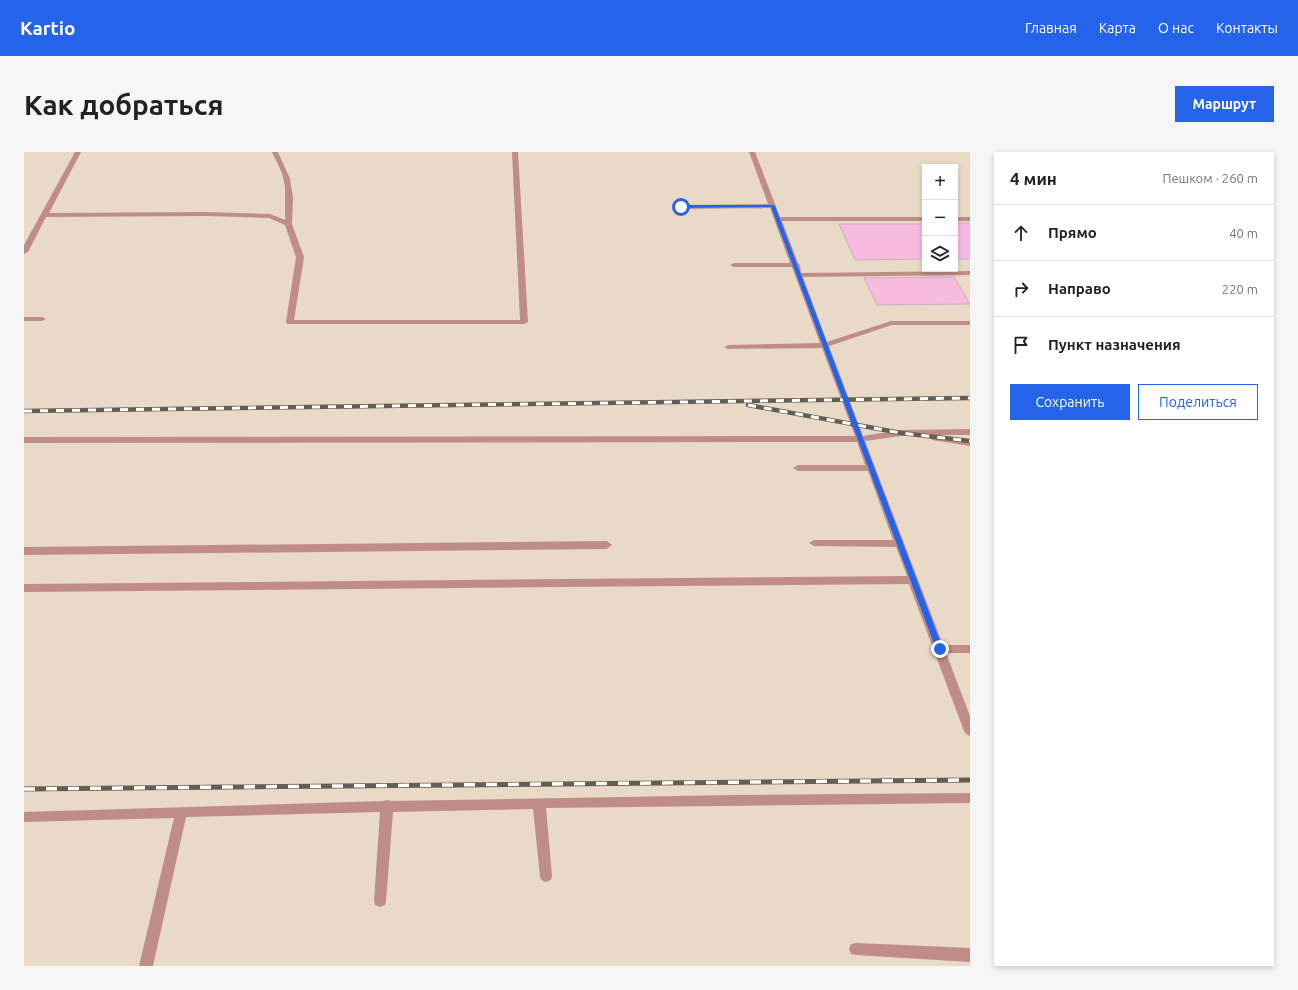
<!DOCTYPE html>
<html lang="ru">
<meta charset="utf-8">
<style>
:root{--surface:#fff;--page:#f6f6f6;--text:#222;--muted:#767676;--line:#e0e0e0;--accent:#2563eb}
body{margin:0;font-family:Ubuntu,sans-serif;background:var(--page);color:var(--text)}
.controls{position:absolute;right:12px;top:12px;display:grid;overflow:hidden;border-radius:0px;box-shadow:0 2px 6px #0003}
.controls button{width:36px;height:36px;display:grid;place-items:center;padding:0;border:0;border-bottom:1px solid var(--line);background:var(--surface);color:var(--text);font:20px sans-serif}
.stop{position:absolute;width:12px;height:12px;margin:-9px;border:3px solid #2563eb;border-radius:50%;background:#fff}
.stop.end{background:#2563eb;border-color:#fff;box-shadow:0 1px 4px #0008}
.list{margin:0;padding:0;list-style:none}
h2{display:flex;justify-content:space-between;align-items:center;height:52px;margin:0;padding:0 16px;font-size:17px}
h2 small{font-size:13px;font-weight:400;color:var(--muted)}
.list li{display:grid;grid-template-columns:26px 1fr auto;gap:12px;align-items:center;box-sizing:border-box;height:56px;padding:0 16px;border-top:1px solid var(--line)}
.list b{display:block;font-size:15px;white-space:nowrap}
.list em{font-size:13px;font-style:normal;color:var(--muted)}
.actions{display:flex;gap:8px;padding:12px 16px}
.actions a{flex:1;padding:9px 0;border:1px solid var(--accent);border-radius:0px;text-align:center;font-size:14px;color:var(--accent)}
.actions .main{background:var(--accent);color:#fff}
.icon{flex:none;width:22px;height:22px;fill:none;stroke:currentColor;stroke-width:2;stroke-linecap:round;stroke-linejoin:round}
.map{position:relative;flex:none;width:946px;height:814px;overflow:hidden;border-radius:0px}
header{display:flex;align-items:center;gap:24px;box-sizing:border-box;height:56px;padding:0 20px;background:var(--accent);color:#fff}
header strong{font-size:19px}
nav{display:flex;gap:22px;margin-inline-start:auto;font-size:14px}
.intro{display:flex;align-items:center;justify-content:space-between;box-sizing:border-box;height:96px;padding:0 24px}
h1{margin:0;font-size:28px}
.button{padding:10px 18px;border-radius:0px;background:var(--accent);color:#fff;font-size:14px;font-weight:700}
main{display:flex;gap:24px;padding:0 24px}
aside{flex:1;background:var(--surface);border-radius:0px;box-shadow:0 2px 6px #0003}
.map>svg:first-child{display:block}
.industrial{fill:#e9dac7;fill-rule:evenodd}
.building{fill:#f7bbe0;stroke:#ccaec0}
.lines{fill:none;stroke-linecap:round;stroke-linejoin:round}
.service{fill:#c08c88;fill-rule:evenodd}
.rail-far1-casing{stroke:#655d4e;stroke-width:4.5}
.rail-casing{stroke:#655d4e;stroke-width:5}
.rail-far1{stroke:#fff;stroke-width:3;stroke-dasharray:8;stroke-linecap:butt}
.rail{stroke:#fff;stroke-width:3.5;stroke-dasharray:11;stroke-linecap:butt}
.route{fill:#2563eb}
</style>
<header>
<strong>Kartio</strong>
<nav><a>Главная</a><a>Карта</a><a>О нас</a><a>Контакты</a></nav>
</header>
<div class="intro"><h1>Как добраться</h1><a class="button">Маршрут</a></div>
<main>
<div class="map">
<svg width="946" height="814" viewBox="0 0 946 814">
<rect width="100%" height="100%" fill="#f4e4c7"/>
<path class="industrial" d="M0,0h946v814h-946zM901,15h30v102h-30z"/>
<g class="building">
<rect x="931" y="71" width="15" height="36"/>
<path d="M815,72h86v35l-70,1z"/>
<path d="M930,125l16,27 -93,1 -13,-27z"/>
</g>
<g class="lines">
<g class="service">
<path d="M51,0h6l-32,61 156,-1 65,2 15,6v-34l-3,-13 -10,-21h6l12,27 3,19 -1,26 12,33 -10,63h226l-8,-168h6l10,170 -4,2h-237l-1,-2 10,-65 -11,-32 -16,-7 -64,-2 -159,1 -18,35 -4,2v-9z"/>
<path d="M725,0h6l25,65h145v4h-143l16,42 2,2 1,8 169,-2v4l-167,2 24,65 64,-21h79v4h-78l-63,21 34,90 38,-6 69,-1v6h-34l34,5v6l-38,-6 -1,-2 3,-3 -33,1 -36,5 78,204h27v8h-24l24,63v20l-4,-2 -2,-3 -55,-147 -885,8v-8l883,-8 -11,-29 -82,-1 -5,-3 5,-3h79l-25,-69h-70l-5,-3 5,-3h67l-8,-23 -833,1v-6l831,-1 -33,-88 -94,1 -4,-2 4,-2 92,-2 -28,-76h-58l-4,-2 4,-2h56l-20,-55 -89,1 -3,-2 3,-2 87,-1z"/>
<rect x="931" y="65" width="15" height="4"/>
<path d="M0,165h18l4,2 -4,2h-18z"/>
<path d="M583,389l5,4 -5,4 -583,6v-8z"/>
<path d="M946,641v10l-424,5 6,68 -1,4 -5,2 -5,-2 -1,-4 -7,-67 -140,3 -7,89 -1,4 -5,2 -5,-2 -1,-4 6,-89 -194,5 -33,149h-14l35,-148 -150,4v-10l359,-11 4,-1 4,1 343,-6z"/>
<path d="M832,791l114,5v14l-114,-7 -5,-1 -2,-5 2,-5z"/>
</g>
<g class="rail-far1-casing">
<g id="rail-far1">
<path d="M724,253l153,28 69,8"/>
<path d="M0,259l946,-13"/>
</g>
</g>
<g class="rail-casing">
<path id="rail" d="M0,637l946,-9"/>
</g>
<use href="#rail-far1" class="rail-far1"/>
<use href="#rail" class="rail"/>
</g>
<path class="route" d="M657,53h92l2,1 168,443 -1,2h-5l-1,-2 -165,-442 -92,1z"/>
</svg>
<div class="controls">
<button>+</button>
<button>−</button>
<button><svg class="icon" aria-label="layers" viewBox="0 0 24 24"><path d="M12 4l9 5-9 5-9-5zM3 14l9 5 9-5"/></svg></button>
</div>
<div class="stop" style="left:657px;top:55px"></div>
<div class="stop end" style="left:916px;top:497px"></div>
</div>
<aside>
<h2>4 мин<small>Пешком · 260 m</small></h2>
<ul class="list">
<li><svg class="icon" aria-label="ahead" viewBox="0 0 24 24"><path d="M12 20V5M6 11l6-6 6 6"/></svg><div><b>Прямо</b></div><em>40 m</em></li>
<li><svg class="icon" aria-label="right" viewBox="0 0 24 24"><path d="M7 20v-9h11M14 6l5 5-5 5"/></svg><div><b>Направо</b></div><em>220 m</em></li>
<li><svg class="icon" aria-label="arrive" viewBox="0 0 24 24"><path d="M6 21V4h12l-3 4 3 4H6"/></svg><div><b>Пункт назначения</b></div></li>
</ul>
<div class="actions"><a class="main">Сохранить</a><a>Поделиться</a></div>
</aside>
</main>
